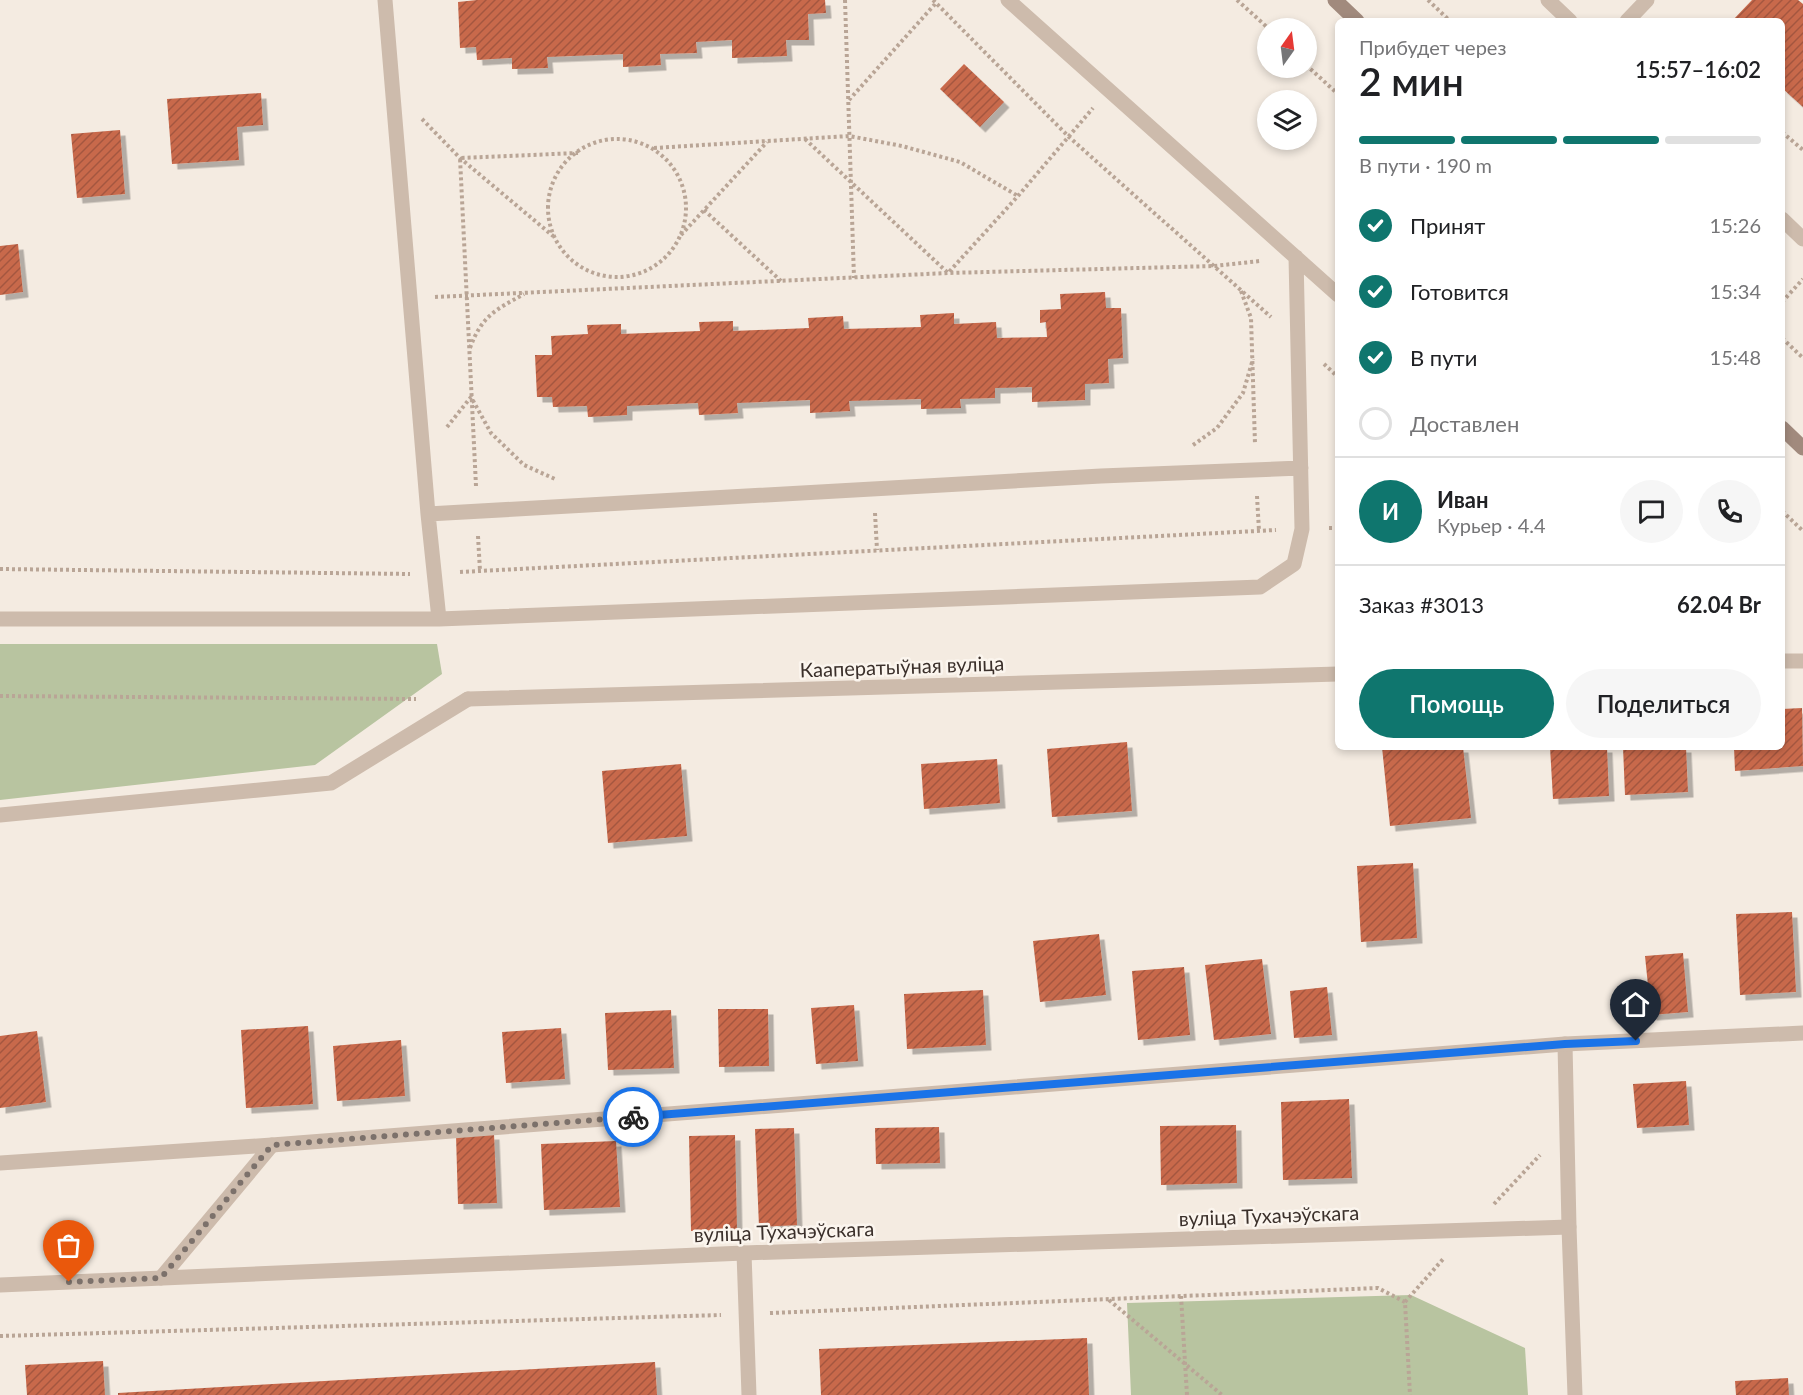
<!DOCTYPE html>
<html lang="ru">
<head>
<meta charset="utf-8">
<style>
	body { margin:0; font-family:Lato,sans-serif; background:#f6f6f6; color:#202124; height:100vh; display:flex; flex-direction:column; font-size:22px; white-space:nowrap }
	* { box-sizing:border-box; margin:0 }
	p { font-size:20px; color:#757577 }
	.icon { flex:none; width:33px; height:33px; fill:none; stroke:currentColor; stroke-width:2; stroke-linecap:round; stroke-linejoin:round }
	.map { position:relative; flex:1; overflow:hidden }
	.drawer { position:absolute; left:1335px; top:18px; width:450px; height:732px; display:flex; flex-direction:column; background:#fff; border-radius:9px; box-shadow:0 3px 9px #0003 }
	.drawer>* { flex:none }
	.needle { width:39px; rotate:14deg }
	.fabs { position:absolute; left:1257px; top:18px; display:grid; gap:12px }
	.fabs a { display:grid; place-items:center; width:60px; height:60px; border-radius:50%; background:#fff; box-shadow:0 3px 9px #0003; font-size:30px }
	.pin { position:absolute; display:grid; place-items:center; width:51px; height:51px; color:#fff; margin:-62px -26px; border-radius:50% 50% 50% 0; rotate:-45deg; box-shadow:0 0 6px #0007 }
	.pin .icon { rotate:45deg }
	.courier { position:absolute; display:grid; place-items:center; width:60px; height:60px; margin:-30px; border:4px solid #1a73e8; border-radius:50%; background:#fff; color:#222; box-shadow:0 2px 8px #0007 }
	.summary em { font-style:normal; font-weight:600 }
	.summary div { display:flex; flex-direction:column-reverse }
	.summary { display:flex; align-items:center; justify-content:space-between; height:102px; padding:0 24px }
	h1 { font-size:39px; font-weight:600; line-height:45px }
	.bar { display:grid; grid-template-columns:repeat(4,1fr); gap:9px 6px; align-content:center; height:72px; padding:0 24px }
	.bar i { height:8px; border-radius:4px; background:#e0e0e0 }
	.bar .selected { background:#0f766e }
	.bar p { grid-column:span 4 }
	.line { display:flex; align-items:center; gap:15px; padding:0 24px; border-top:2px solid #e0e0e0 }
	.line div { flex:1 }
	.round { display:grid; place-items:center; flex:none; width:63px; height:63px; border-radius:32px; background:#f6f6f6 }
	ol { padding:0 24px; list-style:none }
	li { display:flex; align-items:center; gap:18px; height:66px }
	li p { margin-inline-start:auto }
	li .icon { padding:6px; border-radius:50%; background:#0f766e; color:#fff; stroke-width:4 }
	li:last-child { color:#757577 }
	li i { width:33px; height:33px; border:3px solid #e0e0e0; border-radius:50% }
	.cta { display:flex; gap:12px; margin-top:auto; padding:12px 24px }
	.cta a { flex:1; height:69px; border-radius:36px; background:#0f766e; color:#fff; font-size:24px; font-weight:600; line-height:69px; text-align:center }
	.cta a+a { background:#f6f6f6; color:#202124 }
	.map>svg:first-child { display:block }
	.green { fill:#b8c4a0 }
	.building { fill:url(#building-hatch); filter:url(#shadow) }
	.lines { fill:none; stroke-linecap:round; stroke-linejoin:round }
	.path { stroke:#b9a596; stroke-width:4; stroke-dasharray:3 3; stroke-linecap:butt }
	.service { stroke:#cdbbac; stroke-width:15 }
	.minor { stroke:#cdbbac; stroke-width:15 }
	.tertiary { stroke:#cdbbac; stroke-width:15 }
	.secondary { stroke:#a18a7d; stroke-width:15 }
	.done { stroke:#7c716b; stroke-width:6; stroke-dasharray:0 10.8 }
	.route { stroke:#1a73e8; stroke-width:8 }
	.labels { text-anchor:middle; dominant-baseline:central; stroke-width:5; stroke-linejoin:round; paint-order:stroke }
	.street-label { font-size:20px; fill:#3b302b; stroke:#fbf5ee }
</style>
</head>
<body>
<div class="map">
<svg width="1803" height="1395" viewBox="0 0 1803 1395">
	<defs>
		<pattern id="building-hatch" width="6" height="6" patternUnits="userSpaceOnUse" patternTransform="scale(1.5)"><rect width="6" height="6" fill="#c8694b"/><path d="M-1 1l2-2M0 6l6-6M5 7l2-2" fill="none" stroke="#a4573f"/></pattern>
		<filter id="shadow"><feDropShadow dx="5.5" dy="5.5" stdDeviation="0" flood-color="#0004"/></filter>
	</defs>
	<rect width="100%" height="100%" fill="#f4ebe1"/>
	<path class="green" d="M 0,644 L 437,644 L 442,674 L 315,765 L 0,800 Z
		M 1411,1295 L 1525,1348 L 1528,1395 L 1131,1395 L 1127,1303 Z"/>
	<path class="building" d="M 477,0 L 825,0 L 826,13 L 808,14 L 809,40 L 786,40 L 787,56 L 732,58 L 732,40 L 696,42 L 697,53 L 660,54 L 661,65 L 623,67 L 623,54 L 547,57 L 548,68 L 512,69 L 512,58 L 477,60 L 476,47 L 460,48 L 458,2 Z
		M 1752,0 L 1798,0 L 1803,4 L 1803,107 L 1782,88 L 1782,21 L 1732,21 Z
		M 964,64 L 1004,102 L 980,127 L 940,89 Z
		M 261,93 L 263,125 L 237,127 L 239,160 L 172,164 L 167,99 Z
		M 120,130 L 125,194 L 77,198 L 71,134 Z
		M 18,244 L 23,292 L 0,295 L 0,246 Z
		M 1105,292 L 1106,308 L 1121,308 L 1123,358 L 1108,359 L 1109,383 L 1085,384 L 1085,400 L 1032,402 L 1032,387 L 995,388 L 995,398 L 960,399 L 961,408 L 921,409 L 921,399 L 849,401 L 850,411 L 810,413 L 810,400 L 737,403 L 738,413 L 699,415 L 698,403 L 627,406 L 627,415 L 588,417 L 587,406 L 553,407 L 552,397 L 537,397 L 535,355 L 552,355 L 551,336 L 588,334 L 587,325 L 621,324 L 621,334 L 700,331 L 699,322 L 733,321 L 733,331 L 809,328 L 808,318 L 843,316 L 844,329 L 921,327 L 920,315 L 954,313 L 954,324 L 996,322 L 997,338 L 1047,337 L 1046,322 L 1040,323 L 1040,310 L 1061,309 L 1060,294 Z
		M 1802,708 L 1803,766 L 1735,771 L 1734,747 L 1782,747 L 1782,709 Z
		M 1127,742 L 1132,811 L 1052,817 L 1047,749 Z
		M 1382,747 L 1463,747 L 1471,818 L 1390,826 Z
		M 1550,747 L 1607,747 L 1609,796 L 1553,799 Z
		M 1623,747 L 1686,747 L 1688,792 L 1625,795 Z
		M 997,759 L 1000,803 L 924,809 L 921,764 Z
		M 681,764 L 687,836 L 608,843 L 602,771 Z
		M 1413,863 L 1417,938 L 1361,942 L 1357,866 Z
		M 1792,912 L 1796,992 L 1740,995 L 1736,914 Z
		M 1099,934 L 1106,995 L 1040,1002 L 1033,941 Z
		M 1683,953 L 1688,1012 L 1651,1015 L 1645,956 Z
		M 1262,959 L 1271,1034 L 1214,1040 L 1205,965 Z
		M 1184,967 L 1190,1035 L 1138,1040 L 1132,971 Z
		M 1327,987 L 1332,1035 L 1294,1038 L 1290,991 Z
		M 983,990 L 986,1045 L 907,1049 L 904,994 Z
		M 854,1005 L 858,1061 L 816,1064 L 811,1008 Z
		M 718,1009 L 768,1009 L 769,1066 L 719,1067 Z
		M 671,1010 L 674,1068 L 608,1070 L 605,1013 Z
		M 308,1026 L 313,1104 L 246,1108 L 241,1030 Z
		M 561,1028 L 565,1079 L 506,1083 L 502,1032 Z
		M 37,1031 L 46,1102 L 0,1108 L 0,1036 Z
		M 401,1040 L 405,1096 L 337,1101 L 333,1046 Z
		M 1686,1081 L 1689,1125 L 1637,1128 L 1633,1084 Z
		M 1349,1099 L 1352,1178 L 1283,1180 L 1281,1102 Z
		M 1236,1125 L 1237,1183 L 1161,1185 L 1160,1126 Z
		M 939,1127 L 940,1163 L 876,1164 L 875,1128 Z
		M 794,1128 L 797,1225 L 759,1227 L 755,1129 Z
		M 494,1134 L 497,1203 L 458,1204 L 456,1135 Z
		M 735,1135 L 737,1229 L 691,1231 L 689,1136 Z
		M 616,1141 L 620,1207 L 544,1210 L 541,1144 Z
		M 1087,1338 L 1089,1395 L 821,1395 L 819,1349 Z
		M 103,1361 L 105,1395 L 27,1395 L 25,1365 Z
		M 655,1362 L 657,1395 L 118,1395 L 118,1393 Z
		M 1788,1378 L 1789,1395 L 1736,1395 L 1735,1381 Z"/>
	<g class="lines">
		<path class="path" d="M 845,0 L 854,278
			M 933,0 L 1069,137 L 1271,317
			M 1237,0 L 1268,28
			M 1428,0 L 1450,21
			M 1306,65 L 1338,94
			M 849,100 L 936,3
			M 422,119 L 460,158 L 553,236
			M 1782,132 L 1803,150
			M548 208a69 69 0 1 1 138 0a69 69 0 1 1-138 0Z
			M 805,139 L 948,273 L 1018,196 L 1093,108
			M 654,148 L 849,136 L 902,146 L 960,162 L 1018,196
			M 704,210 L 781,281
			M 681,235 L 767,142
			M 1241,291 L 1251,318 L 1255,444
			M 435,297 L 948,273 L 1214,266 L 1260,261
			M 1782,302 L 1803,279
			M 1782,338 L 1803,358
			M 470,348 C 482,315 496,310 524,294
			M 1324,364 L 1338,377
			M 447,427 L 471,397 L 491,433 L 524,465 L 555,479
			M 1193,445 L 1217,428 L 1243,393 L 1253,359
			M 476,486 L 460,158 L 578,153
			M 1257,496 L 1259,531
			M 1782,511 L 1803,531
			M 875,513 L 877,550
			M 1329,528 L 1338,528
			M 478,536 L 480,571
			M 0,569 L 410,574
			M 460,572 L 1276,530
			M 0,696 L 416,699
			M 1494,1204 L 1540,1155
			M 1181,1296 L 1187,1395
			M 1109,1300 L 1222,1395
			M 1405,1302 L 1444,1258
			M 770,1313 L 1378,1288 L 1405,1302 L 1410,1395
			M 0,1336 L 721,1315"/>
		<path class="service" d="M 385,0 L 428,514 L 439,619
			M 1008,0 L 1338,295
			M 1548,0 L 1570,21
			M 1627,21 L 1647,0
			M 1782,219 L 1803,239
			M 428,514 L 1101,476 L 1301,468
			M 0,619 L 439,619 L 1260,587 L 1294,564 L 1302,529 L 1296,257
			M 0,815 L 331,783 L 468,699
			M 1565,1044 L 1569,1227
			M 744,1253 L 749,1395
			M 161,1278 L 272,1145"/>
		<path class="minor" d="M 1782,661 L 1803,661
			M 468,699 L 1338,674
			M 0,1163 L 272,1145 L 1565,1044 L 1803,1033"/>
		<path class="tertiary" d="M 0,1285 L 744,1253 L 1569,1227 L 1575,1395"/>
		<path class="secondary" d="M 1335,0 L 1357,21
			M 1782,428 L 1803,448"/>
	</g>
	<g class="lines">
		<path class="done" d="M 69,1282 L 161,1278 L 272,1145 L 633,1117"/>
		<path class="route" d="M 633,1117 L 1565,1044 L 1636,1041"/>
	</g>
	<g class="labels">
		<g class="street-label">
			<text transform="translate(902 666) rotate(-2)">Кааператыўная вуліца</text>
			<text transform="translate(1269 1215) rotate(-2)">вуліца Тухачэўскага</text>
			<text transform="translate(784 1231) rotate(-2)">вуліца Тухачэўскага</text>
		</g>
	</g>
</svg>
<div class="fabs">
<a><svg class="needle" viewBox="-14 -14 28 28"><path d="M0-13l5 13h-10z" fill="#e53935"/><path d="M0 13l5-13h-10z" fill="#757577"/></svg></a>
<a><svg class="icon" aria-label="layers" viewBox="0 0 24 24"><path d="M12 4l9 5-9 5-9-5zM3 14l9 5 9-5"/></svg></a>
</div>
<div class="pin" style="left:69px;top:1282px;background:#ea580c"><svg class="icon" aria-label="bag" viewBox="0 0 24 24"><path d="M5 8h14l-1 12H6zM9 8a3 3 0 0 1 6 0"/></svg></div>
<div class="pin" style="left:1636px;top:1041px;background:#1f2937"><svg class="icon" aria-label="home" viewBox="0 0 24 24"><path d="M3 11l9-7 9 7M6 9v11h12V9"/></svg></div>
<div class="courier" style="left:633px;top:1117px"><svg class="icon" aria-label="bike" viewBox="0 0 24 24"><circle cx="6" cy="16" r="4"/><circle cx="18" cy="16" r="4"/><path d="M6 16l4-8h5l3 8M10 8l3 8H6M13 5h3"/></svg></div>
<section class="drawer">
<div class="summary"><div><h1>2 мин</h1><p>Прибудет через</p></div><em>15:57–16:02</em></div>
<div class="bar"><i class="selected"></i><i class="selected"></i><i class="selected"></i><i></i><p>В пути · 190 m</p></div>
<ol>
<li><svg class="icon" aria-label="check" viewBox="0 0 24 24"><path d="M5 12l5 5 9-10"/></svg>Принят<p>15:26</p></li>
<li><svg class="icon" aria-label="check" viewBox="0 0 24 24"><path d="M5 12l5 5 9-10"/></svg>Готовится<p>15:34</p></li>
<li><svg class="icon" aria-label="check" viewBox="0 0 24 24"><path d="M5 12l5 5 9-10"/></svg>В пути<p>15:48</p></li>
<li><i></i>Доставлен</li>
</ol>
<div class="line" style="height:108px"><b class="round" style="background:#0f766e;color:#fff">И</b><div><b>Иван</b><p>Курьер · 4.4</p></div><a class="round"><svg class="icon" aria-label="chat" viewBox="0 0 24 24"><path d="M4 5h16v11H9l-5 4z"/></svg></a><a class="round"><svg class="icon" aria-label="phone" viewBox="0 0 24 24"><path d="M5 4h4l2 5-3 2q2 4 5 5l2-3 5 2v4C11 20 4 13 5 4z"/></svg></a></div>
<div class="line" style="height:78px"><div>Заказ #3013</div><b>62.04 Br</b></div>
<div class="cta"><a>Помощь</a><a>Поделиться</a></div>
</section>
</div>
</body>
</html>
